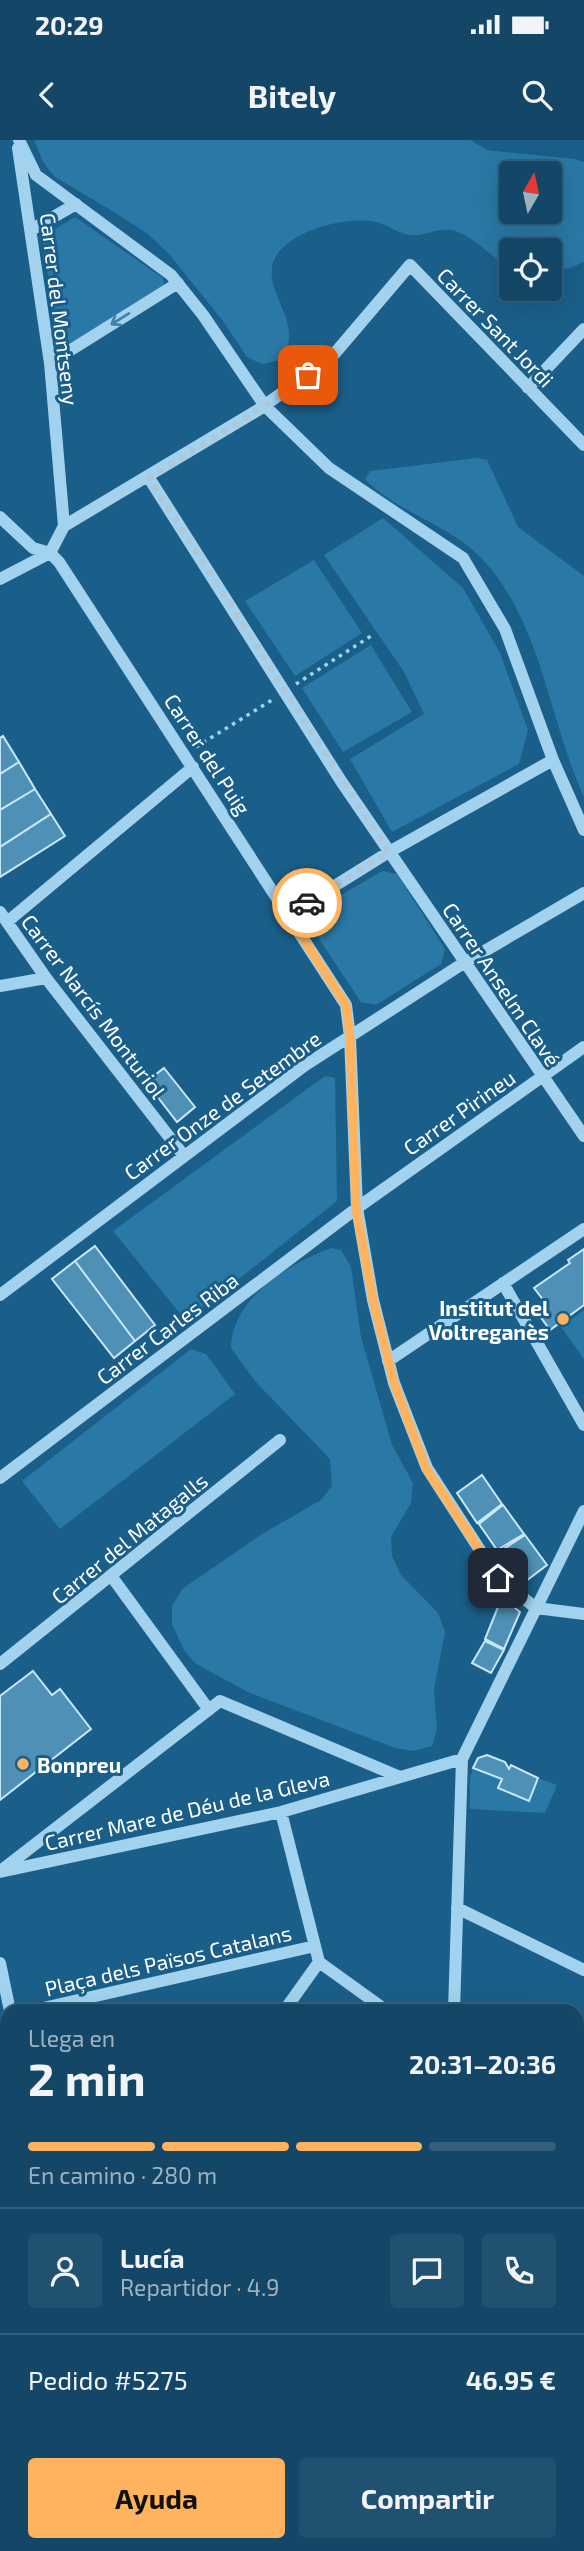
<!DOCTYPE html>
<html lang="es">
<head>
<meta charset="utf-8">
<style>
	body { margin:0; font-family:"Exo 2",sans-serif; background:#215170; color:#f1f3f6; height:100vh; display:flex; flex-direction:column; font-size:26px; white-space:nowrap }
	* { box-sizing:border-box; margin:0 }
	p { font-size:23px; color:#9db2c0 }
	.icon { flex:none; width:38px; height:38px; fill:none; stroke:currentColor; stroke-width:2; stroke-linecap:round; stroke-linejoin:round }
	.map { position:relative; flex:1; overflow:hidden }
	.sheet { position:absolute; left:0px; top:1864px; width:584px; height:548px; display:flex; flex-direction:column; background:#144767; border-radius:21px 21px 0 0; box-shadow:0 7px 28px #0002,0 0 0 2px #335f7b }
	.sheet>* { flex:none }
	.needle { width:46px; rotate:9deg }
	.controls { position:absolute; left:499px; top:21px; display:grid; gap:14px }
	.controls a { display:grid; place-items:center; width:63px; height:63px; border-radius:7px; background:#144767; box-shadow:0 7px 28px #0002,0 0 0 2px #335f7b; font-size:35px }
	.pin { position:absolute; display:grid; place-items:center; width:60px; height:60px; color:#fff; margin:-30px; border-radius:14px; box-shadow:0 4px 10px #0006 }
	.courier { position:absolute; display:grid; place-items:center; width:70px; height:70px; margin:-35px; border:5px solid #ffb35e; border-radius:50%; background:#fff; color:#222; box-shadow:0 2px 9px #0007 }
	.overview em { font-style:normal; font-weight:700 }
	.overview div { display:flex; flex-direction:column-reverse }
	.overview { display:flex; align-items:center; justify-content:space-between; height:119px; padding:0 28px }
	h1 { font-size:46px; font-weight:700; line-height:52px }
	.bar { display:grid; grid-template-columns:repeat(4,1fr); gap:10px 7px; align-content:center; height:84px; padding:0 28px }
	.bar i { height:9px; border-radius:5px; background:#335f7b }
	.bar .selected { background:#ffb35e }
	.bar p { grid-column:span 4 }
	.line { display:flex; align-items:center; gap:18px; padding:0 28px; border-top:2px solid #335f7b }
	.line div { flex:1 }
	.round { display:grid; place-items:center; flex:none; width:74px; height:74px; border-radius:7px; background:#215170 }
	.primary-button { display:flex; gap:14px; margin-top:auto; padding:14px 28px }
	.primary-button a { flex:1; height:80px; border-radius:7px; background:#ffb35e; color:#111; font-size:28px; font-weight:700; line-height:80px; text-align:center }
	.primary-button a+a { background:#215170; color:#f1f3f6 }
	.status { display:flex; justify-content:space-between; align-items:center; height:49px; padding:0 35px; background:#144767; direction:ltr }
	.status svg { height:19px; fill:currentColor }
	header { display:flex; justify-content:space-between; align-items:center; height:91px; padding:0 28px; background:#144767; font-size:32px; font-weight:700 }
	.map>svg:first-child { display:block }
	.green { fill:#2978a5; fill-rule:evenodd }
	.water { fill:#5384a2; stroke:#95d0ef; stroke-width:2 }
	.building { fill:#4f90b7; stroke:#c8e8f9; stroke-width:2 }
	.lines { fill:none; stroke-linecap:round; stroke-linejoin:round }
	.path { stroke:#a2d2ed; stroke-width:3.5; stroke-dasharray:3.5 5; stroke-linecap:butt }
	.minor { stroke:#a2d2ed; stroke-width:12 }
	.oneway { stroke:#4382a7 }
	.done { stroke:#afc7d6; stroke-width:7; stroke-dasharray:0 12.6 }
	.route { stroke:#ffb35e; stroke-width:9 }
	.poi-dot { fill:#ffb35e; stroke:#1a5f89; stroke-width:2.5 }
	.labels { text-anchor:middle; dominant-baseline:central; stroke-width:6; stroke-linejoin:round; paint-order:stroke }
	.street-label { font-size:21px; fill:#fff; stroke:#1a5f89 }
	.poi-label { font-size:21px; font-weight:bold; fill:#fff; stroke:#1a5f89; text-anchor:end }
</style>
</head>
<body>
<div class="status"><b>20:29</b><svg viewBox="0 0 49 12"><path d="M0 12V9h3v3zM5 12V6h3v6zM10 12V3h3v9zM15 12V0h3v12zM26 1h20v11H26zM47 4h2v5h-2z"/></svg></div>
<header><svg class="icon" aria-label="back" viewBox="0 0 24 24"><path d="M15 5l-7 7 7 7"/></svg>Bitely<svg class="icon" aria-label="search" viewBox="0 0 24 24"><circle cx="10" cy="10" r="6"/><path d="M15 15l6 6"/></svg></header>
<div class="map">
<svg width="584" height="2411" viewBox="0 0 584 2411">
	<rect width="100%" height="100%" fill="#1a5f89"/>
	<path class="green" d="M 34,0 L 470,0 L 487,10 L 574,19 L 584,22 L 584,122 L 570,128 L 550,131 L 550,110 L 511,110 L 511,127 C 489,118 476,96 452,90 C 438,87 424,97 410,95 C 395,93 385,82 370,81 C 340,77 276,94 272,128 C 268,159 305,185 281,220 L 262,224 L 247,217 L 223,181 L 169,114 L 148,94 L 109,69 L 55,37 L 43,22 ZM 511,33 L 550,33 L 550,72 L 511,72 Z
		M 75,77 L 163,138 L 164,145 L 66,207 L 59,204 L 42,97 Z
		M 477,318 L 487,320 L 518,387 L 584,436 L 584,657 C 549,580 542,485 484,421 C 451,384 398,374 365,339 L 370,331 Z
		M 383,378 L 463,448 L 500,513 L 528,590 L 519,624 L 392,692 L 350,619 L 424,574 L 404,532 L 324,415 Z
		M 314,420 L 362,493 L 295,536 L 245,461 Z
		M 371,505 L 412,572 L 343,612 L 302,548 Z
		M 382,731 L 397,734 L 445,809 L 441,824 L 376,865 L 361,862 L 311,787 L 314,771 Z
		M 325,936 L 335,938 L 337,1061 L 186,1181 L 113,1091 Z
		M 332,1108 L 341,1110 L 351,1127 L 361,1197 L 392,1305 L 413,1343 L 411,1363 L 391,1397 L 392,1416 L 401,1435 L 438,1473 L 445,1492 L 434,1549 L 437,1589 L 432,1606 L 413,1611 L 395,1608 L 250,1553 L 196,1524 L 184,1510 L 172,1484 L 172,1466 L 182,1449 L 262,1394 L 321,1360 L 332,1346 L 330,1319 L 255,1241 L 231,1208 C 231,1159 290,1122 332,1108 Z
		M 584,1170 L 584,1219 L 561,1187 Z
		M 191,1209 L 206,1214 L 235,1254 L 60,1389 L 22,1341 Z
		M 473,1628 L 502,1639 L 498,1648 L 528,1661 L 538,1638 L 557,1645 L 545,1673 L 470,1669 L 470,1638 Z"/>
	<path class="water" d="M 584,2285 L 584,2411 L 481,2411 L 483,2405 L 578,2404 L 578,2291 Z"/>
	<path class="building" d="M 3,596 L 19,622 L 0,634 L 0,598 Z
		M 19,622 L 35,649 L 0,670 L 0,634 Z
		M 35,649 L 51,674 L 0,707 L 0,670 Z
		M 51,674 L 65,696 L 0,737 L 0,707 Z
		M 164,928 L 195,967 L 177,982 L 146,942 Z
		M 95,1106 L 155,1185 L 135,1201 L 75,1121 Z
		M 584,1109 L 584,1165 L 550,1190 L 534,1168 L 544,1161 L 534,1148 L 570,1123 L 568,1120 Z
		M 75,1121 L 135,1201 L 114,1218 L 52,1139 Z
		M 482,1335 L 502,1364 L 477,1383 L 457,1353 Z
		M 503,1365 L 524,1394 L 497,1410 L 479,1384 Z
		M 525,1395 L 547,1425 L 522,1444 L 499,1412 Z
		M 502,1457 L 520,1472 L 504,1509 L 485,1499 Z
		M 485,1501 L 504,1510 L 491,1533 L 472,1523 Z
		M 33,1531 L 52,1555 L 60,1549 L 91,1589 L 0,1660 L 0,1556 Z
		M 487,1615 L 505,1622 L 509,1629 L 511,1625 L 538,1638 L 529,1661 L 498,1648 L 502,1639 L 473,1628 L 478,1618 Z"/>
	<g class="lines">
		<path class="path" d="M 296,544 L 371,496
			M 196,607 L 272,560"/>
		<path class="minor" d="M 19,0 L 36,35 L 171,135 L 203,175 L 265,266 L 329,328 L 463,418 L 505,489 L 553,620 L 584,690
			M 18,8 L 50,223 L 64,386
			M 31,90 L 76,64
			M 50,223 L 178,143
			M 528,248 L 584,189
			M 149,338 L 341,641 L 584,996
			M 0,377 L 33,408 L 50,413 L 59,422 L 346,865 L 350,897 L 357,1068 L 373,1160 L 394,1243 L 427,1328 L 498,1438 L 536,1468 L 584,1474
			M 0,439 L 50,413 L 64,386 L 258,270 L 330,219 L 410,125 L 584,305
			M 0,772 L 46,838 L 184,1016
			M 288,775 L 389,712 L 553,620
			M 7,782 L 193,627
			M 0,846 L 46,838
			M 503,1143 L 584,1285
			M 0,1155 L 304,926 L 459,826 L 584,753
			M 388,1221 L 584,1089
			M 0,1338 L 357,1068 L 584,907
			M 112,1437 L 209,1570
			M 0,1524 L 280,1300
			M 281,1672 L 319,1822 L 387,1871
			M 3,1729 L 220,1561 L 400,1637
			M 0,1732 L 281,1672 L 462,1619
			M 457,1768 L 584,1830
			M 0,1823 L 10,1871
			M 30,1871 L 315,1806
			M 284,1871 L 319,1822
			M 454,1871 L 462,1619 L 584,1371
			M 578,1971 L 584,1974
			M 578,2162 L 584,2153
			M 0,2243 L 7,2234
			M 384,2411 L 389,2404"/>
	</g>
	<defs><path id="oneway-shaft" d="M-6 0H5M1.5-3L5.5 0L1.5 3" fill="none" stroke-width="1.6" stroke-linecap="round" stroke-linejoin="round" transform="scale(1.75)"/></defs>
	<use class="oneway" href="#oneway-shaft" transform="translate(120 179) rotate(148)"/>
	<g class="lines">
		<path class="done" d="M 307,763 L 389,712 L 149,338 L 258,270 L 308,235"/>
		<path class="route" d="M 307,763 L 288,775 L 346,865 L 350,897 L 356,1068 L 373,1160 L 394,1243 L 426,1328 L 498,1438"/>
	</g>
	<g class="poi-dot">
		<circle cx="563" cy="1179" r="7"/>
		<circle cx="23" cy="1624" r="7"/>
	</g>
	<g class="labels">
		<g class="street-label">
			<text transform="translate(60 169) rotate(83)">Carrer del Montseny</text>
			<text transform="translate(496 187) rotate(46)">Carrer Sant Jordi</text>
			<text transform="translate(208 614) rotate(57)">Carrer del Puig</text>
			<text transform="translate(502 844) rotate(56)">Carrer Anselm Clavé</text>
			<text transform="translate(94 866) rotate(53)">Carrer Narcís Monturiol</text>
			<text transform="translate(222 965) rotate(-36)">Carrer Onze de Setembre</text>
			<text transform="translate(459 972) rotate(-35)">Carrer Pirineu</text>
			<text transform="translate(167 1188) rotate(-37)">Carrer Carles Riba</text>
			<text transform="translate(129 1398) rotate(-39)">Carrer del Matagalls</text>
			<text transform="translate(187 1670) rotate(-13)">Carrer Mare de Déu de la Gleva</text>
			<text transform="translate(168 1820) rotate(-13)">Plaça dels Països Catalans</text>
		</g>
		<g class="poi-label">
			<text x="549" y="1167">Institut del<tspan x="549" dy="24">Voltreganès</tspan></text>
			<text x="37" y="1624" text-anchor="start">Bonpreu</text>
		</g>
	</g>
</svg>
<div class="controls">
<a><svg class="needle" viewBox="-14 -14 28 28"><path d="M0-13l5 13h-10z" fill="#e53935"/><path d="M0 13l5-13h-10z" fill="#9db2c0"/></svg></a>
<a><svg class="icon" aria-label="locate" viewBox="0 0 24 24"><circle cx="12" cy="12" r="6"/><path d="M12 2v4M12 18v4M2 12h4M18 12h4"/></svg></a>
</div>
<div class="pin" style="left:308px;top:235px;background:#ea580c"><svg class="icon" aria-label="bag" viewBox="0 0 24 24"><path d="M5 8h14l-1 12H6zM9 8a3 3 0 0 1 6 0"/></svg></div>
<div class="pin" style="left:498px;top:1438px;background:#1f2937"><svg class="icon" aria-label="home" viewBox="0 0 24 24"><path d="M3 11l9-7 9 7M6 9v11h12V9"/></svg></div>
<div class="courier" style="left:307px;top:763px"><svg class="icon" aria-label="car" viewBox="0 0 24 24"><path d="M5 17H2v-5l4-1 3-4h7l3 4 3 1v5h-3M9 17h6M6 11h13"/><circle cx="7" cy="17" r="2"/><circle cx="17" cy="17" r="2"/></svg></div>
<section class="sheet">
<div class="overview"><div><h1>2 min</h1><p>Llega en</p></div><em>20:31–20:36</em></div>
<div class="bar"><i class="selected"></i><i class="selected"></i><i class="selected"></i><i></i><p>En camino · 280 m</p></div>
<div class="line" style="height:126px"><a class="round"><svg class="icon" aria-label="person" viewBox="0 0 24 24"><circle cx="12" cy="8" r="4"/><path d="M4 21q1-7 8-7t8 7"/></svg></a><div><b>Lucía</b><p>Repartidor · 4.9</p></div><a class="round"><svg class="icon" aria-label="chat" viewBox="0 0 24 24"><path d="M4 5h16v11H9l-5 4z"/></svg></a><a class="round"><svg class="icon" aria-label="phone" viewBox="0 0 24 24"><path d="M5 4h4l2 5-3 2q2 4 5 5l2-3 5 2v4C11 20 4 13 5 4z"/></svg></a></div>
<div class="line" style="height:91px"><div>Pedido #5275</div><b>46.95 €</b></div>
<div class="primary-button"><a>Ayuda</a><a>Compartir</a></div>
</section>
</div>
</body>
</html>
